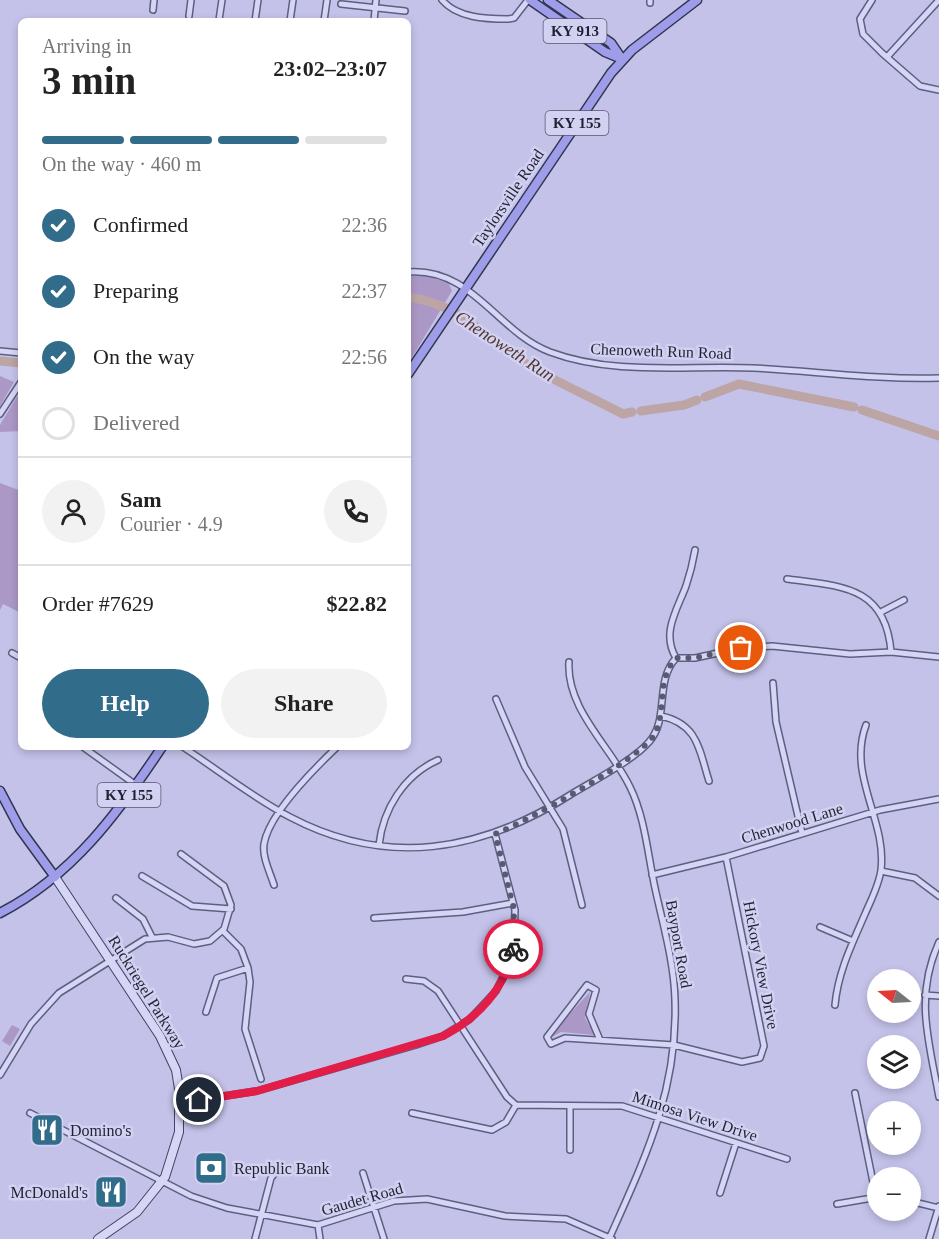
<!DOCTYPE html>
<html lang="en">
<head>
<meta charset="utf-8">
<style>
	body { margin:0; font-family:Georgia,serif; background:#f2f2f2; color:#222; height:100vh; display:flex; flex-direction:column; font-size:22px; white-space:nowrap }
	* { box-sizing:border-box; margin:0 }
	p { font-size:20px; color:#767676 }
	.icon { flex:none; width:33px; height:33px; fill:none; stroke:currentColor; stroke-width:2; stroke-linecap:round; stroke-linejoin:round }
	.map { position:relative; flex:1; overflow:hidden }
	.panel { position:absolute; left:18px; top:18px; width:393px; height:732px; display:flex; flex-direction:column; background:#fff; border-radius:9px; box-shadow:0 3px 9px #0003 }
	.panel>* { flex:none }
	.needle { width:39px; rotate:288deg }
	.buttons { position:absolute; left:867px; top:969px; display:grid; gap:12px }
	.buttons a { display:grid; place-items:center; width:54px; height:54px; border-radius:50%; background:#fff; box-shadow:0 3px 9px #0003; font-size:30px }
	.pin { position:absolute; display:grid; place-items:center; width:51px; height:51px; color:#fff; margin:-26px; border:3px solid #fff; border-radius:50%; box-shadow:0 2px 6px #0007 }
	.courier { position:absolute; display:grid; place-items:center; width:60px; height:60px; margin:-30px; border:4px solid #e11d48; border-radius:50%; background:#fff; color:#222; box-shadow:0 2px 8px #0007 }
	.overview em { font-style:normal; font-weight:800 }
	.overview div { display:flex; flex-direction:column-reverse }
	.overview { display:flex; align-items:center; justify-content:space-between; height:102px; padding:0 24px }
	h1 { font-size:39px; font-weight:800; line-height:45px }
	.bar { display:grid; grid-template-columns:repeat(4,1fr); gap:9px 6px; align-content:center; height:72px; padding:0 24px }
	.bar i { height:8px; border-radius:4px; background:#e0e0e0 }
	.bar .current { background:#316d8a }
	.bar p { grid-column:span 4 }
	.line { display:flex; align-items:center; gap:15px; padding:0 24px; border-top:2px solid #e0e0e0 }
	.line div { flex:1 }
	.round { display:grid; place-items:center; flex:none; width:63px; height:63px; border-radius:32px; background:#f2f2f2 }
	ol { padding:0 24px; list-style:none }
	li { display:flex; align-items:center; gap:18px; height:66px }
	li p { margin-inline-start:auto }
	li .icon { padding:6px; border-radius:50%; background:#316d8a; color:#fff; stroke-width:4 }
	li:last-child { color:#767676 }
	li i { width:33px; height:33px; border:3px solid #e0e0e0; border-radius:50% }
	.primary-button { display:flex; gap:12px; margin-top:auto; padding:12px 24px }
	.primary-button a { flex:1; height:69px; border-radius:36px; background:#316d8a; color:#fff; font-size:24px; font-weight:800; line-height:69px; text-align:center }
	.primary-button a+a { background:#f2f2f2; color:#222 }
	.map>svg:first-child { display:block }
	.green { fill:#ac98c6 }
	.lines { fill:none; stroke-linecap:round; stroke-linejoin:round }
	.river { stroke:#bca5a4; stroke-width:9 }
	.street-casing { stroke:#5b6081; stroke-width:8 }
	.secondary-casing { stroke:#3e4463; stroke-width:10 }
	.primary-casing { stroke:#2f364f; stroke-width:11 }
	.street { stroke:#d6d5f5; stroke-width:5 }
	.secondary { stroke:#d6d5f5; stroke-width:8 }
	.primary { stroke:#9f9de9; stroke-width:8 }
	.done { stroke:#585a72; stroke-width:6; stroke-dasharray:0 10.8 }
	.route { stroke:#e11d48; stroke-width:8 }
	.labels { text-anchor:middle; dominant-baseline:central; stroke-width:5; stroke-linejoin:round; paint-order:stroke }
	.shield { fill:#d3d1f1; stroke:#54566b; stroke-width:1.5 }
	.shield-label { font-size:15px; font-weight:bold; fill:#1e2232 }
	.street-label { font-size:16px; fill:#1e2232; stroke:#d3d1f1 }
	.poi-label { font-size:16px; fill:#1e2232; stroke:#d3d1f1; text-anchor:start }
	.water-label { font-size:18px; font-style:italic; fill:#51382f; stroke:#d3d1f1 }
</style>
</head>
<body>
<div class="map">
<svg width="939" height="1239" viewBox="0 0 939 1239">
	<rect width="100%" height="100%" fill="#c4c2e9"/>
	<path class="green" d="M 408,276 L 427,276 L 448,282 L 452,291 L 408,364 Z
		M 0,376 L 14,382 L 0,406 Z
		M 21,390 L 21,431 L 0,432 L 0,425 Z
		M 0,483 L 21,491 L 21,613 L 3,604 L 0,610 Z
		M 590,992 L 585,1018 L 595,1035 L 561,1032 L 552,1037 L 550,1035 Z
		M 12,1025 L 20,1029 L 10,1046 L 2,1041 Z"/>
	<g class="lines">
		<path class="river" d="M 408,297 C 464,305 484,338 528,365 C 558,383 591,397 623,414 L 632,412
			M 0,361 L 21,363
			M 705,397 L 739,384 L 854,407
			M 862,410 L 939,436
			M 641,411 L 684,405 L 697,400"/>
		<g class="street-casing">
			<path id="street" d="M 442,0 C 457,18 486,19 508,19 L 514,18 L 528,0
				M 872,0 L 860,19 L 863,34 L 882,53 L 920,86 L 939,90
				M 650,3 L 650,0
				M 341,4 L 405,11
				M 153,10 L 154,0
				M 189,16 L 191,0
				M 219,20 L 222,0
				M 255,21 L 258,0
				M 290,21 L 293,0
				M 324,21 L 327,0
				M 374,21 L 376,0
				M 887,57 L 939,0
				M 408,272 C 472,267 497,332 550,352 C 614,376 687,365 753,368 C 815,371 877,380 939,378
				M 0,351 L 21,353
				M 0,414 L 21,382
				M 787,579 C 841,586 886,586 891,652
				M 881,612 L 904,600
				M 12,653 L 21,658
				M 676,658 C 661,633 677,610 686,586 C 690,574 693,562 695,550
				M 569,662 C 566,709 611,747 630,787 C 645,817 648,856 655,888 C 663,925 674,962 675,1000 C 678,1091 645,1158 609,1239
				M 773,683 L 776,722 L 802,833
				M 496,699 L 525,767 L 563,829 L 582,905
				M 661,716 C 698,724 699,749 709,781
				M 83,747 L 136,785
				M 183,747 C 218,770 252,797 290,817 C 387,868 480,852 570,795 C 591,782 634,760 649,742 C 670,718 654,682 676,658 L 695,658 L 741,648 L 772,646 L 850,654 L 891,652 L 939,657
				M 379,845 C 383,809 404,775 438,760
				M 881,871 L 915,878 L 939,896
				M 652,875 L 726,857 L 880,810 L 939,799
				M 142,876 L 192,906 L 231,909
				M 274,885 C 270,872 262,857 264,844 C 269,813 315,768 337,747
				M 116,898 L 143,919 L 152,937
				M 374,918 L 463,912 L 513,903
				M 820,927 L 853,941
				M 223,931 L 241,949 L 248,968 L 250,982 L 245,1029 L 261,1079
				M 939,942 C 914,997 929,1041 939,1097
				M 406,979 L 424,981 L 438,991 L 507,1097 L 516,1105 L 622,1106 L 787,1159
				M 925,995 L 939,996
				M 835,1005 C 838,972 852,944 865,914 C 871,900 879,885 881,870 C 887,820 847,776 866,725
				M 206,1012 L 217,978 L 248,968
				M 600,1040 L 589,1014 L 596,990 L 587,985 L 547,1037 L 551,1044 L 565,1038 L 674,1045 L 742,1062 L 760,1058 L 764,1046 L 726,857
				M 0,1075 L 31,1024 L 59,993 L 145,939 L 168,937 L 194,944 L 210,941 L 224,929 L 231,905 L 224,886 L 181,854
				M 855,1093 L 876,1197
				M 180,1103 L 257,1091 L 416,1045 L 443,1036 L 470,1019 L 496,991 L 508,967 L 514,942 L 515,910 L 495,834
				M 30,1113 L 191,1196 L 227,1208 L 318,1225 L 394,1201 L 427,1199 L 505,1216 L 566,1219 L 612,1239
				M 412,1113 L 492,1130 L 506,1122 L 516,1105
				M 570,1150 L 570,1106
				M 363,1173 L 384,1239
				M 720,1193 L 736,1143
				M 910,1201 L 939,1208
				M 837,1204 L 878,1197
				M 318,1225 L 320,1239
				M 255,1239 L 271,1178 L 281,1166
				M 929,1239 L 939,1206"/>
		</g>
		<g class="secondary-casing">
			<path id="secondary" d="M 55,877 L 160,1036 L 176,1070 L 179,1089 L 179,1132 L 165,1177 L 137,1212 L 98,1239"/>
		</g>
		<g class="primary-casing">
			<path id="primary" d="M 530,0 L 605,52 L 622,59
				M 548,0 L 611,43 L 622,59
				M 408,374 L 611,73 L 632,50 L 697,0
				M 0,791 L 20,829 L 55,877
				M 0,913 C 72,876 118,813 162,747"/>
		</g>
		<use href="#street" class="street"/>
		<use href="#secondary" class="secondary"/>
		<use href="#primary" class="primary"/>
	</g>
	<g class="lines">
		<path class="done" d="M 513,949 L 514,909 L 495,834 C 524,823 641,759 654,735 C 668,710 655,681 676,658 L 695,658 L 741,648"/>
		<path class="route" d="M 199,1100 L 257,1091 L 443,1036 C 478,1018 505,989 513,949"/>
	</g>
	<defs>
		<g id="restaurant-square" transform="scale(1.725)"><rect x="-9" y="-9" width="18" height="18" rx="4" fill="#316d8a" stroke="#d3d1f1"/><path d="M-5-6h1v4h1v-4h1v4h1v-4h1v5L-1.5 .5V6h-2V.5L-5-1ZM5-6V6H3V1.5H1.5Q1.5-4 5-6Z" fill="#fff"/></g>
		<g id="bank-square" transform="scale(1.725)"><rect x="-9" y="-9" width="18" height="18" rx="4" fill="#316d8a" stroke="#d3d1f1"/><path d="M-6-4H6V4H-6ZM0-2.3a2.3 2.3 0 1 0 0 4.6a2.3 2.3 0 1 0 0-4.6Z" fill="#fff"/></g>
	</defs>
	<g fill-rule="evenodd">
		<use href="#restaurant-square" x="47" y="1130"/>
		<use href="#bank-square" x="211" y="1168"/>
		<use href="#restaurant-square" x="111" y="1192"/>
	</g>
	<g class="labels">
		<g class="shield">
			<rect x="543.5" y="19" width="63" height="24" rx="4.5"/>
			<rect x="545.5" y="111" width="63" height="24" rx="4.5"/>
			<rect x="97.5" y="783" width="63" height="24" rx="4.5"/>
		</g>
		<g class="shield-label">
			<text x="575" y="31">KY 913</text>
			<text x="577" y="123">KY 155</text>
			<text x="129" y="795">KY 155</text>
		</g>
		<g class="street-label">
			<text transform="translate(508 198) rotate(-56)">Taylorsville Road</text>
			<text transform="translate(661 351) rotate(2)">Chenoweth Run Road</text>
			<text transform="translate(792 823) rotate(-17)">Chenwood Lane</text>
			<text transform="translate(679 944) rotate(80)">Bayport Road</text>
			<text transform="translate(761 965) rotate(79)">Hickory View Drive</text>
			<text transform="translate(147 992) rotate(58)">Ruckriegel Parkway</text>
			<text transform="translate(695 1116) rotate(18)">Mimosa View Drive</text>
			<text transform="translate(362 1199) rotate(-16)">Gaudet Road</text>
		</g>
		<g class="poi-label">
			<text x="70" y="1130">Domino's</text>
			<text x="234" y="1168">Republic Bank</text>
			<text x="88" y="1192" text-anchor="end">McDonald's</text>
		</g>
		<g class="water-label">
			<text transform="translate(505 346) rotate(33)">Chenoweth Run</text>
		</g>
	</g>
</svg>
<div class="buttons">
<a><svg class="needle" viewBox="-14 -14 28 28"><path d="M0-13l5 13h-10z" fill="#e53935"/><path d="M0 13l5-13h-10z" fill="#767676"/></svg></a>
<a><svg class="icon" aria-label="layers" viewBox="0 0 24 24"><path d="M12 4l9 5-9 5-9-5zM3 14l9 5 9-5"/></svg></a>
<a>+</a>
<a>−</a>
</div>
<div class="pin" style="left:741px;top:648px;background:#ea580c"><svg class="icon" aria-label="bag" viewBox="0 0 24 24"><path d="M5 8h14l-1 12H6zM9 8a3 3 0 0 1 6 0"/></svg></div>
<div class="pin" style="left:199px;top:1100px;background:#1f2937"><svg class="icon" aria-label="home" viewBox="0 0 24 24"><path d="M3 11l9-7 9 7M6 9v11h12V9"/></svg></div>
<div class="courier" style="left:513px;top:949px"><svg class="icon" aria-label="bike" viewBox="0 0 24 24"><circle cx="6" cy="16" r="4"/><circle cx="18" cy="16" r="4"/><path d="M6 16l4-8h5l3 8M10 8l3 8H6M13 5h3"/></svg></div>
<section class="panel">
<div class="overview"><div><h1>3 min</h1><p>Arriving in</p></div><em>23:02–23:07</em></div>
<div class="bar"><i class="current"></i><i class="current"></i><i class="current"></i><i></i><p>On the way · 460 m</p></div>
<ol>
<li><svg class="icon" aria-label="check" viewBox="0 0 24 24"><path d="M5 12l5 5 9-10"/></svg>Confirmed<p>22:36</p></li>
<li><svg class="icon" aria-label="check" viewBox="0 0 24 24"><path d="M5 12l5 5 9-10"/></svg>Preparing<p>22:37</p></li>
<li><svg class="icon" aria-label="check" viewBox="0 0 24 24"><path d="M5 12l5 5 9-10"/></svg>On the way<p>22:56</p></li>
<li><i></i>Delivered</li>
</ol>
<div class="line" style="height:108px"><a class="round"><svg class="icon" aria-label="person" viewBox="0 0 24 24"><circle cx="12" cy="8" r="4"/><path d="M4 21q1-7 8-7t8 7"/></svg></a><div><b>Sam</b><p>Courier · 4.9</p></div><a class="round"><svg class="icon" aria-label="phone" viewBox="0 0 24 24"><path d="M5 4h4l2 5-3 2q2 4 5 5l2-3 5 2v4C11 20 4 13 5 4z"/></svg></a></div>
<div class="line" style="height:78px"><div>Order #7629</div><b>$22.82</b></div>
<div class="primary-button"><a>Help</a><a>Share</a></div>
</section>
</div>
</body>
</html>
